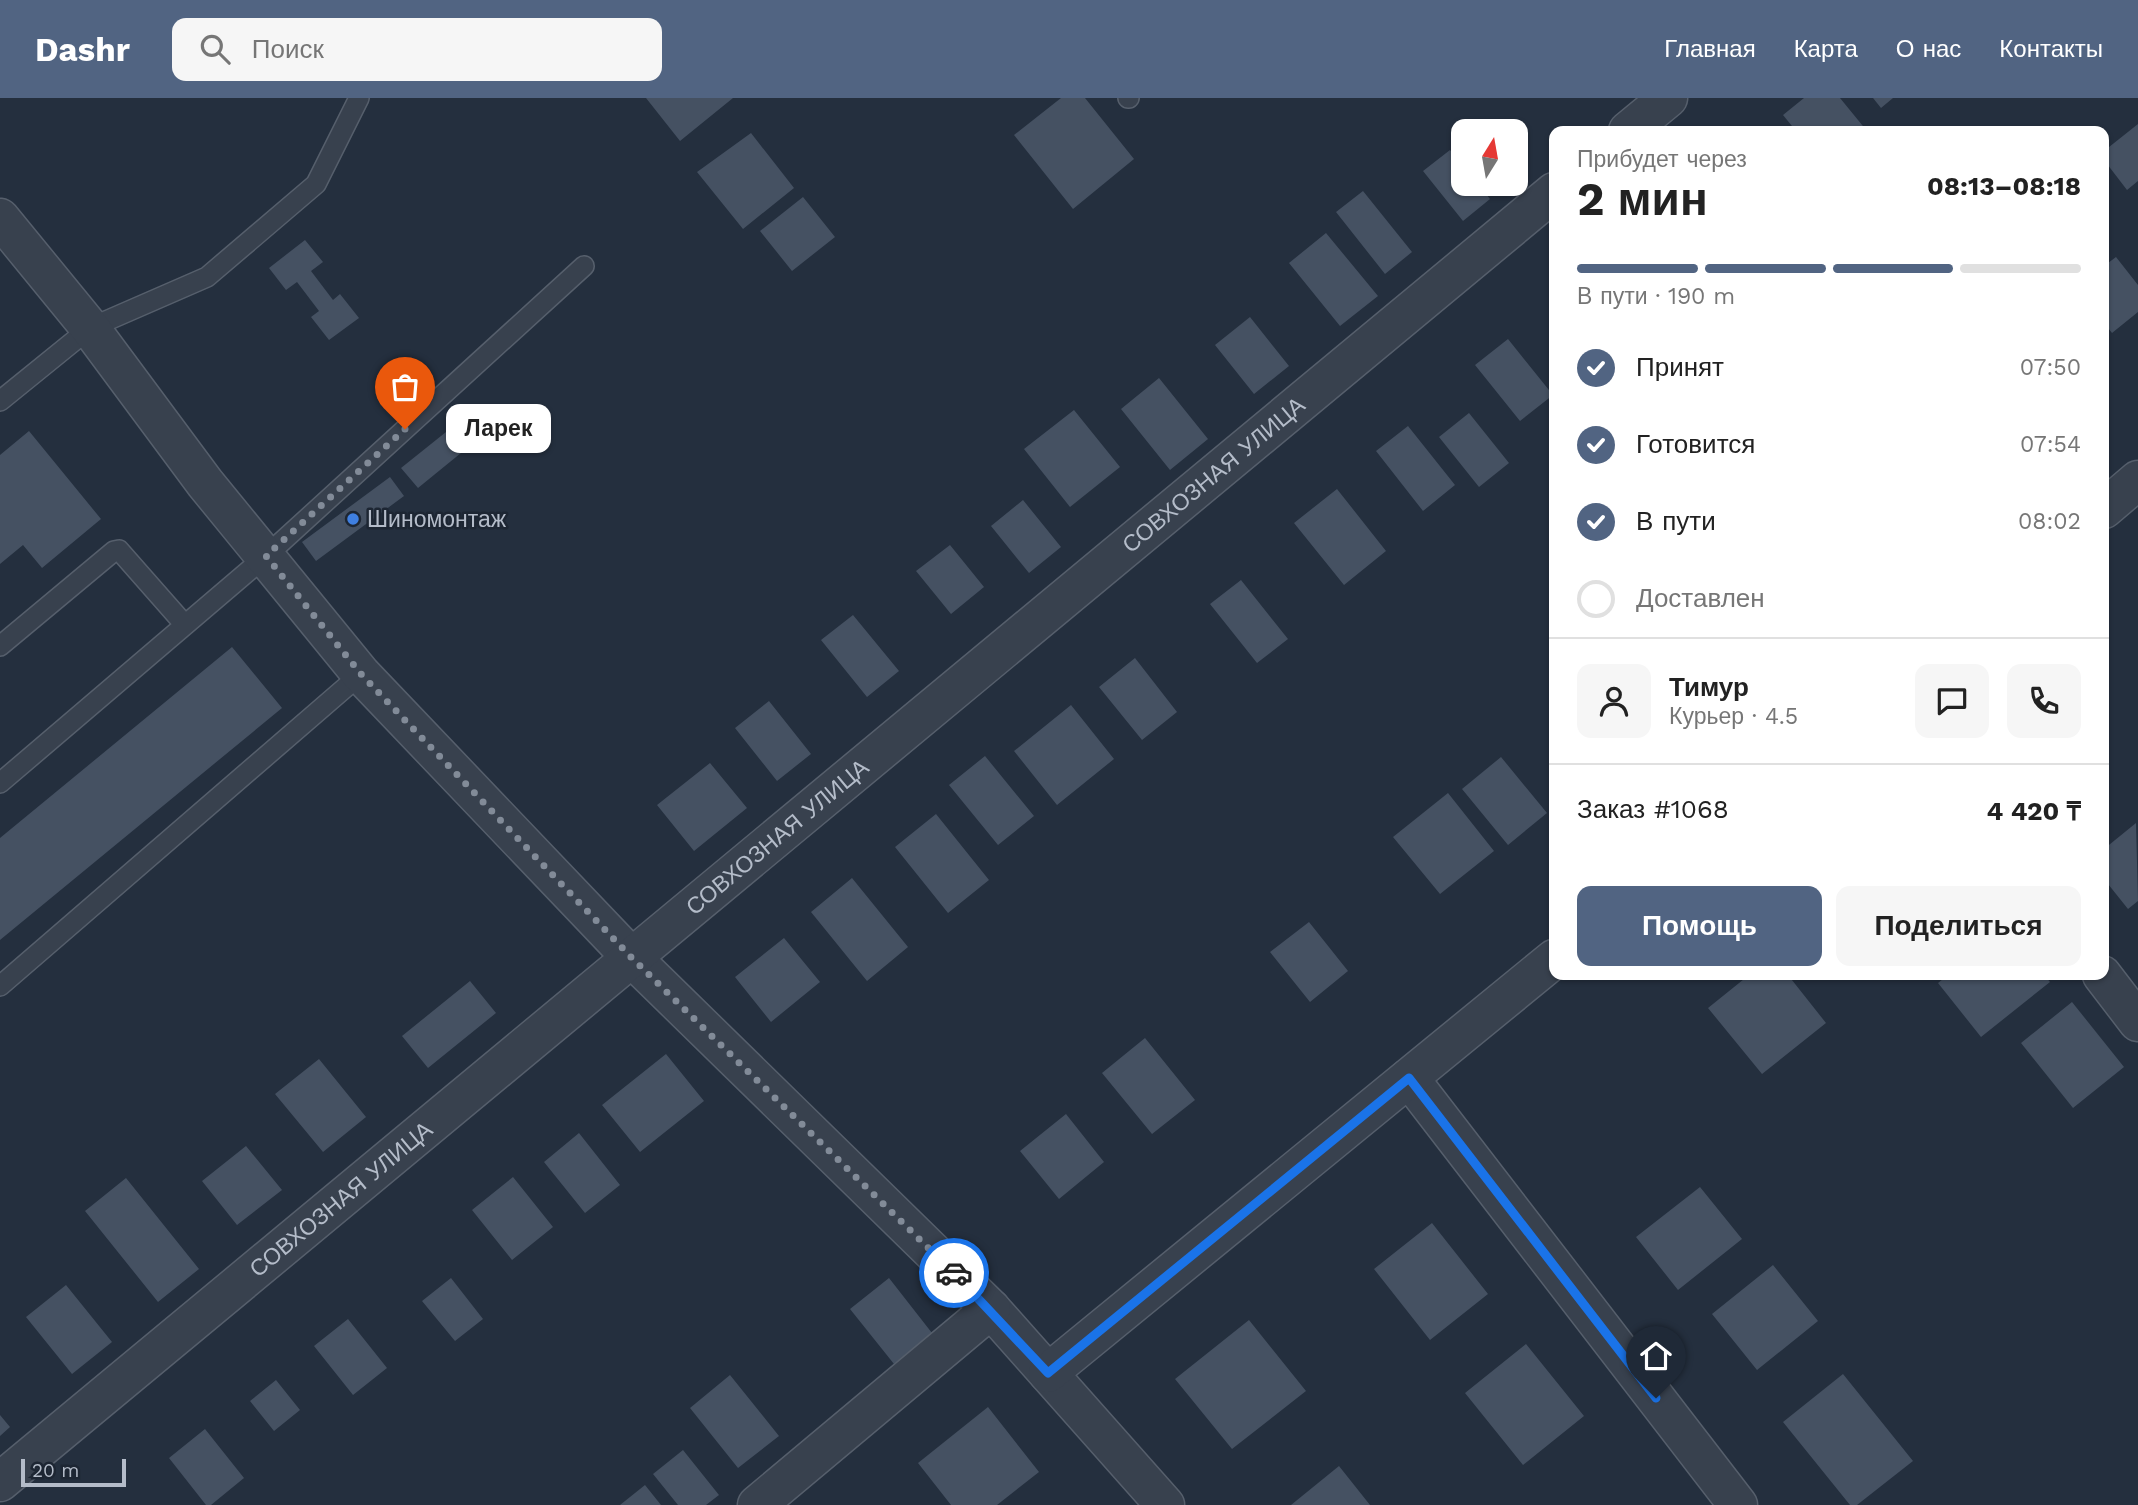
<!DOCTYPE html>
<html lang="ru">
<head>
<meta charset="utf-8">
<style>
	body { margin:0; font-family:"Work Sans",sans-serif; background:#f6f6f6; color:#222; height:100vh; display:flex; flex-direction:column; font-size:26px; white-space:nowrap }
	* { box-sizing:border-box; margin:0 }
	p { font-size:23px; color:#767676 }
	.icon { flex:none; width:38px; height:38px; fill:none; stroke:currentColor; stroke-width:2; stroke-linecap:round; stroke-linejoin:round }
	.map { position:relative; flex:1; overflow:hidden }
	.details { position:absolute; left:1549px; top:28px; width:560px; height:854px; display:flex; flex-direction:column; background:#fff; border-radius:14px; box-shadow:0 2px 5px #0004 }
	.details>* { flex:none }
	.needle { width:46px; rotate:11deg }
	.controls { position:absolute; left:1451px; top:21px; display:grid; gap:14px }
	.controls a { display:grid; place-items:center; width:77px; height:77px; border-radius:14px; background:#fff; box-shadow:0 2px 5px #0004; font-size:35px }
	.scale { position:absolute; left:21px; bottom:18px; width:105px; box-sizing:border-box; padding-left:7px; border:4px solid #b4bcc9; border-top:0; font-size:19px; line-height:24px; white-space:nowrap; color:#b4bcc9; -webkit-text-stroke:5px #1d2633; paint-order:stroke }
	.pin { position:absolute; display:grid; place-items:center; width:60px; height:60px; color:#fff; margin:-72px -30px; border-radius:50% 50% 50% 0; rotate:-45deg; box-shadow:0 0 7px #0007 }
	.pin .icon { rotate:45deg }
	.courier { position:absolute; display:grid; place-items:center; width:70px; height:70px; margin:-35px; border:5px solid #1a73e8; border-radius:50%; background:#fff; color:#222; box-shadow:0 2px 9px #0007 }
	.bubble { position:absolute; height:49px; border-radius:14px; background:#fff; box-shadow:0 2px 5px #0004; font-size:23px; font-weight:700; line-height:49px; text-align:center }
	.overview em { font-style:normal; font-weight:700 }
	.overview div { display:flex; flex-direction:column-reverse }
	.overview { display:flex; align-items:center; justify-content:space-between; height:119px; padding:0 28px }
	h1 { font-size:46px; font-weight:700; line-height:52px }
	.bar { display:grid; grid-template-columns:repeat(4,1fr); gap:10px 7px; align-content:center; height:84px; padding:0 28px }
	.bar i { height:9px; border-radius:5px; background:#e0e0e0 }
	.bar .on { background:#516482 }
	.bar p { grid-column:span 4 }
	.line { display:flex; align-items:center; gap:18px; padding:0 28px; border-top:2px solid #e0e0e0 }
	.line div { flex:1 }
	.round { display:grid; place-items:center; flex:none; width:74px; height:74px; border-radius:14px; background:#f6f6f6 }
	ol { padding:0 28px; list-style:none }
	li { display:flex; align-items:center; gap:21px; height:77px }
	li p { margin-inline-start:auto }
	li .icon { padding:7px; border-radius:50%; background:#516482; color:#fff; stroke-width:4 }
	li:last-child { color:#767676 }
	li i { width:38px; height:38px; border:4px solid #e0e0e0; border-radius:50% }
	.primary-button { display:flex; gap:14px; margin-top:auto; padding:14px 28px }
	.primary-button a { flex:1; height:80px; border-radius:14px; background:#516482; color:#fff; font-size:28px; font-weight:700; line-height:80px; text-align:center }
	.primary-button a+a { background:#f6f6f6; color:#222 }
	header { display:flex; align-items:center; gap:42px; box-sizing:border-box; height:98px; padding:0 35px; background:#516482; color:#fff }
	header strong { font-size:33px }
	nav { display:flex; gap:38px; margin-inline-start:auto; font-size:24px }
	.search { width:490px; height:63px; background:#f6f6f6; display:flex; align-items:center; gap:18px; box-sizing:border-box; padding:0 24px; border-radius:14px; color:#767676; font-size:26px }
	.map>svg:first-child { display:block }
	.building { fill:#455162 }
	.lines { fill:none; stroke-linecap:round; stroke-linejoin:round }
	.service-casing { stroke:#565f6c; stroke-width:22 }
	.minor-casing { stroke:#565f6c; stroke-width:41 }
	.service { stroke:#38414e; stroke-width:19 }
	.minor { stroke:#38414e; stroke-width:38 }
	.done { stroke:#828b98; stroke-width:7; stroke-dasharray:0 12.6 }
	.route { stroke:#1a73e8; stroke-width:9 }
	.shop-dot { fill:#3f7fe0; stroke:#1d2633; stroke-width:2.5 }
	.labels { text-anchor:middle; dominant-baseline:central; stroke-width:5; stroke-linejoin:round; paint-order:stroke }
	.street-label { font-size:23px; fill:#b4bcc9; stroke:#1d2633 }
	.poi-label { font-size:23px; fill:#b4bcc9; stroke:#1d2633; text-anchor:start }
</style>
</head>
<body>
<header>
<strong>Dashr</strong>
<div class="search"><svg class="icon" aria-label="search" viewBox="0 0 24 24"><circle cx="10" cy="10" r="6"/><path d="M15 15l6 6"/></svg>Поиск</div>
<nav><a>Главная</a><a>Карта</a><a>О нас</a><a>Контакты</a></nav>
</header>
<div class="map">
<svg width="2138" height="1407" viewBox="0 0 2138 1407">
	<rect width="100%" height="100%" fill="#242f3e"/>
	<path class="building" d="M 646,0 L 733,0 L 680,43 Z
		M 1061,0 L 1085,0 L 1134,61 L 1073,111 L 1014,37 Z
		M 1804,0 L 1840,0 L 1867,33 L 1796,33 L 1783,17 Z
		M 1873,0 L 1893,0 L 1881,10 Z
		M 2138,26 L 2138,83 L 2127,92 L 2104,62 L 2104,53 Z
		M 751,35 L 794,90 L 743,131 L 697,74 Z
		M 1450,52 L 1463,67 L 1463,86 L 1478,86 L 1490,101 L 1463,123 L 1423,73 Z
		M 1363,93 L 1412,154 L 1385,176 L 1336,114 Z
		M 803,99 L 835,139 L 792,173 L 760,133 Z
		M 1326,135 L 1378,198 L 1340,228 L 1289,165 Z
		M 305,142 L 323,164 L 311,173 L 333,202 L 340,196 L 359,220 L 329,242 L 311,219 L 319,213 L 297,184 L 286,192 L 269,170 Z
		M 2116,159 L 2138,187 L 2138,214 L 2112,235 L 2104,225 L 2104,168 Z
		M 1250,219 L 1289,268 L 1254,296 L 1215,247 Z
		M 1508,241 L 1553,297 L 1520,323 L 1475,267 Z
		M 1159,280 L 1208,341 L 1170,372 L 1121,311 Z
		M 1074,312 L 1120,369 L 1070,409 L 1024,351 Z
		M 1469,315 L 1509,365 L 1479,389 L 1439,339 Z
		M 456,326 L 472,346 L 418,390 L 401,370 Z
		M 1408,328 L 1455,387 L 1423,413 L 1376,353 Z
		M 29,333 L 101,421 L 42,470 L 23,447 L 0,466 L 0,357 Z
		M 390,379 L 404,398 L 316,463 L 302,444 Z
		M 1337,391 L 1386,453 L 1344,487 L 1294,425 Z
		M 1023,402 L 1061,449 L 1029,475 L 991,428 Z
		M 950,447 L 984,489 L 951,516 L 916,473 Z
		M 1241,482 L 1288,541 L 1257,565 L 1210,506 Z
		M 853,517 L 899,573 L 867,599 L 821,542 Z
		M 232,549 L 282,610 L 0,842 L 0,740 Z
		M 1135,560 L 1177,614 L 1142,642 L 1099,589 Z
		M 769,603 L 811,656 L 777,683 L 735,630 Z
		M 1071,607 L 1114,661 L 1057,707 L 1014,653 Z
		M 985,658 L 1034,718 L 998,747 L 949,687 Z
		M 1501,659 L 1547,715 L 1508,747 L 1462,691 Z
		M 710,665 L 747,710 L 694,753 L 657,707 Z
		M 1448,695 L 1494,753 L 1440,796 L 1393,739 Z
		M 936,716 L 989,782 L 948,815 L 895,749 Z
		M 2136,725 L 2138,803 L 2128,811 L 2104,781 L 2104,751 Z
		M 852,780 L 908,849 L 867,883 L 811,814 Z
		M 1309,824 L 1348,873 L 1310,904 L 1270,854 Z
		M 784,840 L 820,884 L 771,924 L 735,879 Z
		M 1749,877 L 1788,877 L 1826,925 L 1762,976 L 1708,910 Z
		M 1948,877 L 2044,877 L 2050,884 L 1981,939 L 1938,885 Z
		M 470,883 L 496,915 L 428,970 L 402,938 Z
		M 2072,904 L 2124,969 L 2073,1010 L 2021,945 Z
		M 1145,940 L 1195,1002 L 1152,1036 L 1102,975 Z
		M 666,956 L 704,1003 L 640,1054 L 602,1007 Z
		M 319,961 L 366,1019 L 323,1054 L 275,996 Z
		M 1066,1016 L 1104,1064 L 1059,1101 L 1020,1053 Z
		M 579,1035 L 620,1087 L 585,1115 L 544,1064 Z
		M 246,1048 L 282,1092 L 237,1127 L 202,1083 Z
		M 513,1079 L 553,1129 L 512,1162 L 472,1112 Z
		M 126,1080 L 199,1171 L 158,1204 L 85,1113 Z
		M 1700,1089 L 1742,1141 L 1678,1192 L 1636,1139 Z
		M 1432,1125 L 1488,1196 L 1430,1242 L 1374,1171 Z
		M 1773,1167 L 1818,1223 L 1757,1272 L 1712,1216 Z
		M 451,1180 L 483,1221 L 455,1243 L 422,1203 Z
		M 889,1180 L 932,1235 L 894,1266 L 850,1211 Z
		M 66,1187 L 112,1244 L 72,1276 L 26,1219 Z
		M 348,1221 L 387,1270 L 353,1297 L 314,1248 Z
		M 1249,1222 L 1306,1293 L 1232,1351 L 1175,1281 Z
		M 1526,1246 L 1584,1318 L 1523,1367 L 1465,1295 Z
		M 1843,1276 L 1913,1363 L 1857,1407 L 1850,1407 L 1783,1324 Z
		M 730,1277 L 779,1338 L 738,1370 L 690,1310 Z
		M 276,1282 L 300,1312 L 274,1333 L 250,1303 Z
		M 988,1309 L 1039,1374 L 997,1407 L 951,1407 L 918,1365 Z
		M 0,1317 L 10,1329 L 0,1338 Z
		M 205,1331 L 244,1380 L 211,1407 L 206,1407 L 169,1360 Z
		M 683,1352 L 719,1397 L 706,1407 L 678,1407 L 653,1376 Z
		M 1339,1368 L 1370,1407 L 1291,1407 Z
		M 645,1387 L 661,1407 L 620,1407 Z"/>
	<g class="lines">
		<g class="service-casing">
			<path id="service" d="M 1128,0 L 1129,0
				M 0,303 L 90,230 L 207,179 L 316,86 L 359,0
				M 0,548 L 114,453 L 119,452 L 185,527
				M 0,685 L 266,458 L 584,168
				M 0,888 L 361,576"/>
		</g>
		<g class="minor-casing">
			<g id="minor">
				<path d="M 1628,33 L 1668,0"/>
				<path d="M 0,120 L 90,230 L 205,385 L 361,576 L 631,859 L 991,1211 L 1165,1407"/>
				<path d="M 2104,411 L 2138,382"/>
				<path d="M 2102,877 L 2138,924"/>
				<path d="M 1409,980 L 1738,1407"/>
				<path d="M 1048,1275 L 1554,861"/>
				<path id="s1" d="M 0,1384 L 1554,94"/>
				<path d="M 757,1407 L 991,1211"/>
			</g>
		</g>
		<use href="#service" class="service"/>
		<use href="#minor" class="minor"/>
	</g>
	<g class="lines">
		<path class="done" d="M 405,331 L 266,458 L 361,576 L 631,859 L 954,1175"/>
		<path class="route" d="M 954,1175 L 1048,1275 L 1409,980 L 1656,1300"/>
	</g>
	<circle class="shop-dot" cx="353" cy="421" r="7"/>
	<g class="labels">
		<g class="street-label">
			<text stroke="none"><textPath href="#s1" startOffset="1577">СОВХОЗНАЯ УЛИЦА</textPath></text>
			<text stroke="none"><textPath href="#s1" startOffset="1010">СОВХОЗНАЯ УЛИЦА</textPath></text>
			<text stroke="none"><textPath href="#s1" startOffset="443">СОВХОЗНАЯ УЛИЦА</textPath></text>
		</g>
		<g class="poi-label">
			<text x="367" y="421">Шиномонтаж</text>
		</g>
	</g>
</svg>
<div class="controls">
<a><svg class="needle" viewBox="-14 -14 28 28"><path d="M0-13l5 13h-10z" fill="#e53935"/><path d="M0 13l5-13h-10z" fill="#767676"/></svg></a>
</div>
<div class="scale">20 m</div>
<div class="pin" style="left:405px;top:331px;background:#ea580c"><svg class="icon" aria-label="bag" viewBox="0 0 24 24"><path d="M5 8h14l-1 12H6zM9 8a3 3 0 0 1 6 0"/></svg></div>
<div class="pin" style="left:1656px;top:1300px;background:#1f2937"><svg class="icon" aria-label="home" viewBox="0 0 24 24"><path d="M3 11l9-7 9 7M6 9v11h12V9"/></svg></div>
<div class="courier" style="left:954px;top:1175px"><svg class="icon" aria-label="car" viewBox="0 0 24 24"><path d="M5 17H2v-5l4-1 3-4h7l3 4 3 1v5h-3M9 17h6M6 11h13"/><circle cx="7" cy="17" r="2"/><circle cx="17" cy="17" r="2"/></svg></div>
<div class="bubble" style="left:446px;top:306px;width:105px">Ларек</div>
<section class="details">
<div class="overview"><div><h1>2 мин</h1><p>Прибудет через</p></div><em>08:13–08:18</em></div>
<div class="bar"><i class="on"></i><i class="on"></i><i class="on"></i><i></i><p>В пути · 190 m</p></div>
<ol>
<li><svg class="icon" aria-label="check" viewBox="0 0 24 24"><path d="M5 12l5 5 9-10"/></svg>Принят<p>07:50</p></li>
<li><svg class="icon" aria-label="check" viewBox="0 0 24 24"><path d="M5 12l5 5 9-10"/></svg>Готовится<p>07:54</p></li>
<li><svg class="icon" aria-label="check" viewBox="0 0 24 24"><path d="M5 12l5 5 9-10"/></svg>В пути<p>08:02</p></li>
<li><i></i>Доставлен</li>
</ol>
<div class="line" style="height:126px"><a class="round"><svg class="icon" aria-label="person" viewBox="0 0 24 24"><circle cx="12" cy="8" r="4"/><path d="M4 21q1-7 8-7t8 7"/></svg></a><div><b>Тимур</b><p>Курьер · 4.5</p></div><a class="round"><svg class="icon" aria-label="chat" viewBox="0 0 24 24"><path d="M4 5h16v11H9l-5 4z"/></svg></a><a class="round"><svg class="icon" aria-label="phone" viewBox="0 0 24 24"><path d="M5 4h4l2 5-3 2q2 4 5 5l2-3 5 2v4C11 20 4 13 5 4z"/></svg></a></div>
<div class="line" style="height:91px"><div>Заказ #1068</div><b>4 420 ₸</b></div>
<div class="primary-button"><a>Помощь</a><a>Поделиться</a></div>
</section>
</div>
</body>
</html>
